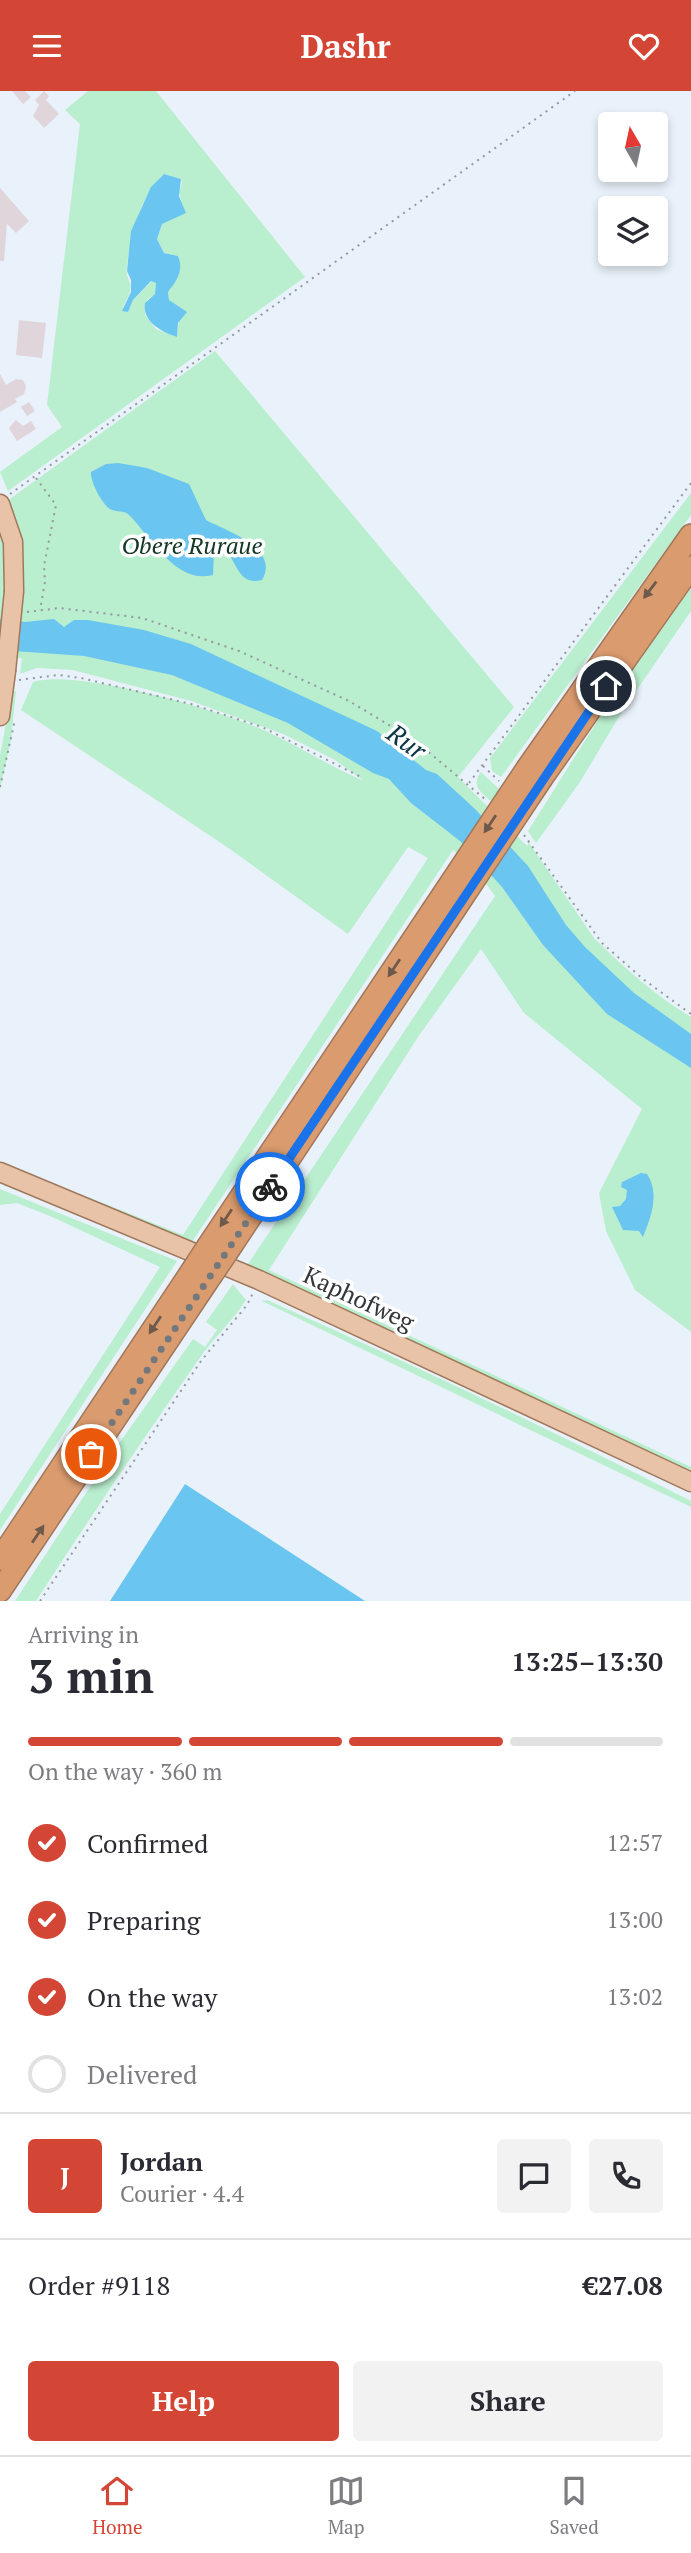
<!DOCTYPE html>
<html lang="en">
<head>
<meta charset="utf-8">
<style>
	body { margin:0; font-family:"PT Serif",serif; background:#f2f2f3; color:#2b2b33; height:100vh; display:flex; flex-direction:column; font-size:26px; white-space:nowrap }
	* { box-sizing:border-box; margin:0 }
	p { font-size:23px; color:#7c7c81 }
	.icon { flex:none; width:38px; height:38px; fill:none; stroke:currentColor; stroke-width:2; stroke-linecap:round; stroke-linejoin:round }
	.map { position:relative; height:1510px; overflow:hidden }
	.side { display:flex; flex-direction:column; background:#fff; flex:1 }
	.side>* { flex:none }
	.needle { width:46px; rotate:351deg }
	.controls { position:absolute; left:598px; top:21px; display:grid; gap:14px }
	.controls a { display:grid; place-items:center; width:70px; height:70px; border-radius:7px; background:#fff; box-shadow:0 4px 10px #0003; font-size:35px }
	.pin { position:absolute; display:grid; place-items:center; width:60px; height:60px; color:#fff; margin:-30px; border:4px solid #fff; border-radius:50%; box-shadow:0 2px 7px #0007 }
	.courier { position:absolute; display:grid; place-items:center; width:70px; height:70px; margin:-35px; border:5px solid #1a73e8; border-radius:50%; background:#fff; color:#222; box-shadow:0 2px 9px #0007 }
	.headline em { font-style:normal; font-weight:800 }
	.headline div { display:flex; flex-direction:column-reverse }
	.headline { display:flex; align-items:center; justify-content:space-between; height:119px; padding:0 28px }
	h1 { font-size:46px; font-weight:800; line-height:52px }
	.bar { display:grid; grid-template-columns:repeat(4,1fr); gap:10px 7px; align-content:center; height:84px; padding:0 28px }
	.bar i { height:9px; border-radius:5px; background:#e1e1e2 }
	.bar .active { background:#d34636 }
	.bar p { grid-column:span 4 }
	.line { display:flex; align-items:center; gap:18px; padding:0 28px; border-top:2px solid #e1e1e2 }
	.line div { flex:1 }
	.round { display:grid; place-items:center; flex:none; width:74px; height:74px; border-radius:7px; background:#f2f2f3 }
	ol { padding:0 28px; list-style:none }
	li { display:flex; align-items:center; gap:21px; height:77px }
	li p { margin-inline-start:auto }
	li .icon { padding:7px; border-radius:50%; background:#d34636; color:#fff; stroke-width:4 }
	li:last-child { color:#7c7c81 }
	li i { width:38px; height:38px; border:4px solid #e1e1e2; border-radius:50% }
	.cta { display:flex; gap:14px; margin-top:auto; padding:14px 28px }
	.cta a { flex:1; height:80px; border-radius:7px; background:#d34636; color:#fff; font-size:28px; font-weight:800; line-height:80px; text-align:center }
	.cta a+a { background:#f2f2f3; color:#2b2b33 }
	header { display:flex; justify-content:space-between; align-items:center; height:91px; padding:0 28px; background:#d34636; color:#fff; font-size:32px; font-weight:800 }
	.menu { display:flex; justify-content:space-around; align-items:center; height:98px; border-top:2px solid #e1e1e2; background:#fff; font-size:19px; color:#7c7c81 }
	.menu a { display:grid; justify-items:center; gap:4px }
	.menu .active { color:#d34636 }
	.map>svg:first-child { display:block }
	.green { fill:#b9eece; fill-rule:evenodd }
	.water { fill:#6ac6f0 }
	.building { fill:#e0d5db }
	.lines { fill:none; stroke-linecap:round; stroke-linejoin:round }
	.major-casing { stroke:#a0785c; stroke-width:21 }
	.highway-casing { stroke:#a0785c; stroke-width:24 }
	.path { stroke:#92989d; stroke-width:2; stroke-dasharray:2 5; stroke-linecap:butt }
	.major { stroke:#e9c3a8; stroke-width:18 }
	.highway { stroke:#da9b6e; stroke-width:21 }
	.major-bridge-casing { stroke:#a0785c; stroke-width:21; stroke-linecap:butt }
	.highway-bridge-casing { stroke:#a0785c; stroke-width:24; stroke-linecap:butt }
	.major-bridge { stroke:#e9c3a8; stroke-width:18 }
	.highway-bridge { stroke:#da9b6e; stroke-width:21 }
	.oneway { fill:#6e5a4c }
	.done { stroke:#73787d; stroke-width:7; stroke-dasharray:0 12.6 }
	.route { stroke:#1a73e8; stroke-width:9 }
	.labels { text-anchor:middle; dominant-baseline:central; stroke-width:7; stroke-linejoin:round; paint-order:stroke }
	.park-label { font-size:24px; font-style:italic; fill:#143825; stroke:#fff }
	.street-label { font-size:24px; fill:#34373a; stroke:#fff }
	.water-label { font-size:26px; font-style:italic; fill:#0a3546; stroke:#fff }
</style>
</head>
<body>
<header><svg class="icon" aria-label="menu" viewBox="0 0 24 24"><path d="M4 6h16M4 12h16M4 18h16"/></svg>Dashr<svg class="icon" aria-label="heart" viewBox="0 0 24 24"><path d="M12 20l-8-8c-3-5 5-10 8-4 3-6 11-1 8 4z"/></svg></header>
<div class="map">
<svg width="691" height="1510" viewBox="0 0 691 1510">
	<rect width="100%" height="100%" fill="#e9f2fa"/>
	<path class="green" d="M 88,0 L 156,0 L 305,186 L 8,400 L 0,381 L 62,336 L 47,314 L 80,33 L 65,19 ZM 164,83 L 181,88 L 182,92 L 179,101 L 184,119 L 162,133 L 157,148 L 164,162 L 178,165 C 183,176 175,192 168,201 L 169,209 L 180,218 L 177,246 L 156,238 L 145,224 L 147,209 L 155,203 L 156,192 L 152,190 L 133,209 L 128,221 L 123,216 C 139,188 124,194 127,174 C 132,140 139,108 164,83 Z
		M 215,260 L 514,616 L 458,686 L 527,755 L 529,752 L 594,847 C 623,876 656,905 691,926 L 691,1241 L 635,1199 L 606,1140 L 599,1102 L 642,1018 L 524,922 L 481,858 L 418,946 L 269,1179 L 691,1376 L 691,1385 L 246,1176 L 495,805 L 480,784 L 453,759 L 190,1154 L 87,1113 L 88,1106 L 183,1144 L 428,767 L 408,756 L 348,843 L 227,756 L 21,619 L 33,591 C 76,577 224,620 268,641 C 300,656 331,676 364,690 L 335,669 L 283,643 L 191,610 L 73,579 L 37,577 L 20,583 L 22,567 L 0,568 L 0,447 L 4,445 L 7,410 Z
		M 691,402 L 691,424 L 501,686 L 492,680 L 490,667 Z
		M 691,497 L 691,520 L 623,619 L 580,691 L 536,752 L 528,740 L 605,618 Z
		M 12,600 L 16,600 L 11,649 L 0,698 L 0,664 Z
		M 481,681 L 500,699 L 492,711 C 482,702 470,695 481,681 Z
		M 0,1098 L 177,1170 L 0,1439 L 0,1423 L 160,1176 L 50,1125 L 17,1112 L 0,1114 Z
		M 233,1193 L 246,1209 C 233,1230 213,1247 199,1268 C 143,1348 89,1428 36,1510 L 15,1510 L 113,1361 L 193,1248 L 205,1256 L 217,1239 L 206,1231 Z
		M 267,1209 C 410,1272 551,1339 691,1410 L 691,1416 L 262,1210 Z"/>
	<path class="water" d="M 164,83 L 181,88 L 179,105 L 186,122 L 162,133 L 157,148 L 164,162 L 178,165 C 184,179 177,190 168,201 L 169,209 L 187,221 L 178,232 L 177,246 C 162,241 142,231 145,212 L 155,203 L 156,192 L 151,190 L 133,209 L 128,221 L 122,220 L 131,201 L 131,189 L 127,180 L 131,140 L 151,96 Z
		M 118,372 L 147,377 L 189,393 L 206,429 C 224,439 281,457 262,489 C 237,496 237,467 222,456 L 214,459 L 213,484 C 176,494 151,446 130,425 C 124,418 117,422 110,418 C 102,413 90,390 91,381 L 106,373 Z
		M 0,528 L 25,531 L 54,528 L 64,536 L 74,529 L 88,529 L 144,539 L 191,553 L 377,640 L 426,679 L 437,683 L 475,718 L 528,775 L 566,834 L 585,856 L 634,902 L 691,943 L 691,977 L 607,923 L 543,854 L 502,796 L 460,750 L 411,712 L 389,688 L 373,682 L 288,632 L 172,584 L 84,565 L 0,559 Z
		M 641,1082 L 647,1083 C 660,1103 651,1126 643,1146 L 639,1140 L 623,1139 L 612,1116 L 620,1115 L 626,1108 L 627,1099 L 621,1096 L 622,1091 Z
		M 185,1393 L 365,1510 L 110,1510 Z"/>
	<path class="building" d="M 12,0 L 25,0 L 31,6 L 23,13 Z
		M 44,0 L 49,5 L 46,9 L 59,23 L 44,37 L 33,25 L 39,14 L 35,9 Z
		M 0,97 L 29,130 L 16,142 L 7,133 L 4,170 L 0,170 Z
		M 19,229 L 46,232 L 42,267 L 16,264 Z
		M 0,283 L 6,294 L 16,288 L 23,289 L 26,296 L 24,303 L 15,308 L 17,311 L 0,321 Z
		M 29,311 L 35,320 L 27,325 L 21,316 Z
		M 16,329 L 23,335 L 31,330 L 36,338 L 17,350 L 9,337 Z"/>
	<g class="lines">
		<g class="major-casing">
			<path id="major" d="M 0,413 L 13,451 L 14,500
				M 0,625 L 6,580
				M 0,1081 L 259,1189 L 691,1391"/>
		</g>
		<g class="highway-casing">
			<path id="highway" d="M 528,676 L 691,444
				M 542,687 L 691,476
				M 208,1155 L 432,820
				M 226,1163 L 447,830
				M 0,1468 L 193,1178
				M 0,1500 L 211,1185"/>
		</g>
		<path class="path" d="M 36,387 L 56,414 L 44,475 L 45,491 L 40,519
			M 10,403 L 575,0
			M 27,521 L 59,517 L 142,527 L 239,560 L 349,610 L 389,634 L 426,659 L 486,709
			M 19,589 L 58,584 L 81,587 L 191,613 L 262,636 L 363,687
			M 483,675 L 499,690
			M 469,692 L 691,392
			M 0,696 L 15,629
			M 524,744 L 602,852 L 643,888 L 691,923
			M 40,1510 L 201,1270 L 247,1214 L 253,1202"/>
		<use href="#major" class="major"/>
		<use href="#highway" class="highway"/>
		<g class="major-bridge-casing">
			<path id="major-bridge" d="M 6,580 L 14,500"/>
		</g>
		<g class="highway-bridge-casing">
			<path id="highway-bridge" d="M 432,820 L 528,676
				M 447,830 L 542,687
				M 193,1178 L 208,1155
				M 211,1185 L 226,1163"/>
		</g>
		<use href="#major-bridge" class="major-bridge"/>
		<use href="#highway-bridge" class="highway-bridge"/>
	</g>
	<defs><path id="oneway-solid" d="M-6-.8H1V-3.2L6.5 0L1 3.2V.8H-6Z" transform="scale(1.75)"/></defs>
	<g class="oneway">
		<use href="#oneway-solid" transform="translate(650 499) rotate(127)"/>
		<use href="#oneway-solid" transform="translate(490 733) rotate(124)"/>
		<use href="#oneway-solid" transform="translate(394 877) rotate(124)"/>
		<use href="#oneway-solid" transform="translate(226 1127) rotate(124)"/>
		<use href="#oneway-solid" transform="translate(155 1234) rotate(124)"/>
		<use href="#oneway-solid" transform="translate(38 1443) rotate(-56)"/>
	</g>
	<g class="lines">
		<path class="done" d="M 91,1363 L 270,1096"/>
		<path class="route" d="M 270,1096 L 606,595"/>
	</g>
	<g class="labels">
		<g class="park-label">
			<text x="192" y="454">Obere Ruraue</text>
		</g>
		<g class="street-label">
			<text transform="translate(359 1207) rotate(25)">Kaphofweg</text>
		</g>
		<g class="water-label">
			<text transform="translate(407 650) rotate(35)">Rur</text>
		</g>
	</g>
</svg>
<div class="controls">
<a><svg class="needle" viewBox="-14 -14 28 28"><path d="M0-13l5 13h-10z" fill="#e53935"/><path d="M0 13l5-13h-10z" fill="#7c7c81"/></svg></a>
<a><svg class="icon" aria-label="layers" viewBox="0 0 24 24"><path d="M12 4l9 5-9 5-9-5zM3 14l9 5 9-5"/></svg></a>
</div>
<div class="pin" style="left:91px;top:1363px;background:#ea580c"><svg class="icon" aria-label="bag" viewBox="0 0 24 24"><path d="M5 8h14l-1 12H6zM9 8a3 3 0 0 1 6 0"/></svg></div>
<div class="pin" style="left:606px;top:595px;background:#1f2937"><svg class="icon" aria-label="home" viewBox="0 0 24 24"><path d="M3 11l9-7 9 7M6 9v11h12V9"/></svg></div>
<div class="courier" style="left:270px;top:1096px"><svg class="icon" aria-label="bike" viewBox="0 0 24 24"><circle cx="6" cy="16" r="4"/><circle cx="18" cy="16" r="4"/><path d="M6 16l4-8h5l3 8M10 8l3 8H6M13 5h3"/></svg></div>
</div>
<section class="side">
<div class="headline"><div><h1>3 min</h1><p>Arriving in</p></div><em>13:25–13:30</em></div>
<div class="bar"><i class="active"></i><i class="active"></i><i class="active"></i><i></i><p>On the way · 360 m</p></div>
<ol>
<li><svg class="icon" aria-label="check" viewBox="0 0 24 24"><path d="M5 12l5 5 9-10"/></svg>Confirmed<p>12:57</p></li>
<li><svg class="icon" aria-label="check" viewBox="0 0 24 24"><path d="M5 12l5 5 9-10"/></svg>Preparing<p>13:00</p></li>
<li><svg class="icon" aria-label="check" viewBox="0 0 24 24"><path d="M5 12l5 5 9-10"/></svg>On the way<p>13:02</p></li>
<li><i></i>Delivered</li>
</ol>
<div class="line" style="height:126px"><b class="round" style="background:#d34636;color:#fff">J</b><div><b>Jordan</b><p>Courier · 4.4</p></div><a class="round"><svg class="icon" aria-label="chat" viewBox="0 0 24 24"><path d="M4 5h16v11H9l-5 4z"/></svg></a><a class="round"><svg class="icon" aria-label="phone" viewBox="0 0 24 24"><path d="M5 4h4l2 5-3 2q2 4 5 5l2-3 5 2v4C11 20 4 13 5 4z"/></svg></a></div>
<div class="line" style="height:91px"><div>Order #9118</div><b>€27.08</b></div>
<div class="cta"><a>Help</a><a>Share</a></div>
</section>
<nav class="menu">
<a class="active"><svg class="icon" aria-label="home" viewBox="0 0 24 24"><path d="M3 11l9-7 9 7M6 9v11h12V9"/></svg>Home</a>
<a><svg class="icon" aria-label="map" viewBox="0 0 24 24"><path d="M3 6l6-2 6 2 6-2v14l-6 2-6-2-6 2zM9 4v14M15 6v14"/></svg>Map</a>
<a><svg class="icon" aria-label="saved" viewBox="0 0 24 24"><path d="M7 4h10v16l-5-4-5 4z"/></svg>Saved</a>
</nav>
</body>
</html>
